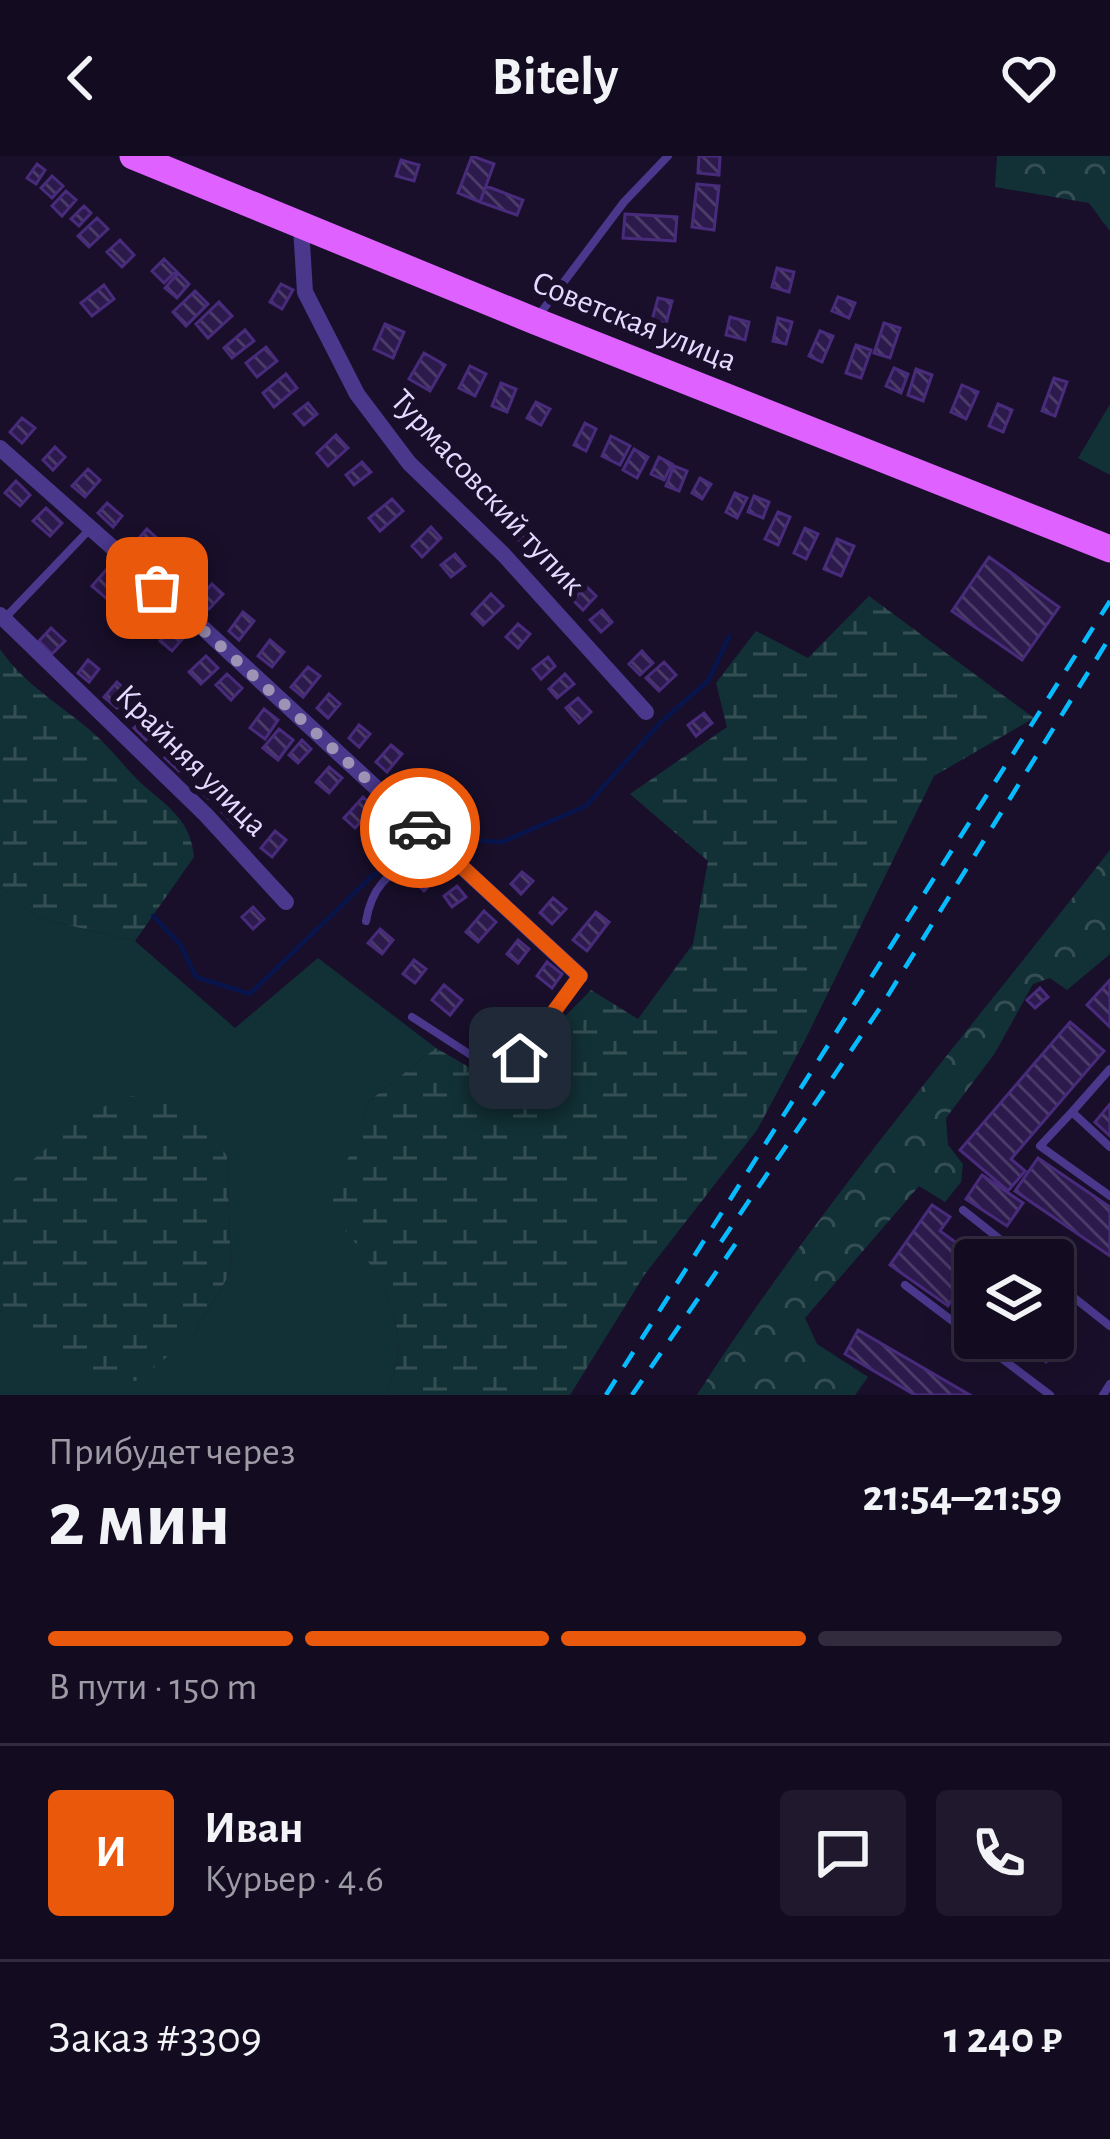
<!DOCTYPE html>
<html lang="ru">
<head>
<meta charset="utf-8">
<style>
	body { margin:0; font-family:"Alegreya Sans",sans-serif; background:#20192d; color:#f1f3f6; height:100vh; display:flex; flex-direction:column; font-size:45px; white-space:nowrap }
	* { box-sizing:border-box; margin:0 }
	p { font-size:39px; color:#9d9ba5 }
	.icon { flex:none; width:66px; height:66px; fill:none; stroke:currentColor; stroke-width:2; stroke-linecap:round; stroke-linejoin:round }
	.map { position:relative; height:1239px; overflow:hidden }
	.sheet { display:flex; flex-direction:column; background:#130b20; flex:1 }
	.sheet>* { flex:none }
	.controls { position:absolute; left:954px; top:1083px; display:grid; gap:24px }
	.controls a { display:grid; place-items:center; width:120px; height:120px; border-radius:12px; background:#130b20; box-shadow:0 6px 30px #0003,0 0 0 3px #322b3e; font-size:60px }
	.pin { position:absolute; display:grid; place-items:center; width:102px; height:102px; color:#fff; margin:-51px; border-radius:24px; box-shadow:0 6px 18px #0006 }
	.courier { position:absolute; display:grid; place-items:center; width:120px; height:120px; margin:-60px; border:9px solid #ea580c; border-radius:50%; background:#fff; color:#222; box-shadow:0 3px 15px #0007 }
	.head em { font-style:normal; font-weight:700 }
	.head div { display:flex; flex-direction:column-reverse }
	.head { display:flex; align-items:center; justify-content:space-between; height:204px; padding:0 48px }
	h1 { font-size:78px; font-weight:700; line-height:90px }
	.bar { display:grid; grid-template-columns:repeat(4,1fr); gap:18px 12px; align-content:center; height:144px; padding:0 48px }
	.bar i { height:15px; border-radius:9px; background:#322b3e }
	.bar .on { background:#ea580c }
	.bar p { grid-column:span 4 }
	.line { display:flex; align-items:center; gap:30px; padding:0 48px; border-top:3px solid #322b3e }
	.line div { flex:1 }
	.round { display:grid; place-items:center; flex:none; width:126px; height:126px; border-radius:12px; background:#20192d }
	header { display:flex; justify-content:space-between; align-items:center; height:156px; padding:0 48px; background:#130b20; font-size:54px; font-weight:700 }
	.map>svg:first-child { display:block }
	.grass { fill:#123136 }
	.forest { fill:url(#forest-crowns) }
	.wetland { fill:url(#wetland-marsh) }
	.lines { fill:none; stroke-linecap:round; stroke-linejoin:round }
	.stream { stroke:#08154c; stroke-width:4.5 }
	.building { fill:url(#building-back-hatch); stroke:#482b7b; stroke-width:3 }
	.lane { stroke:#4a388d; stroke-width:8 }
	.street { stroke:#4a388d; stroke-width:16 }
	.primary { stroke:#df61ff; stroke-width:27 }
	.rail { stroke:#06bcff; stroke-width:4.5; stroke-dasharray:18 15; stroke-linecap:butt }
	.done { stroke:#9d93b5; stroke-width:12; stroke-dasharray:0 21.6 }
	.route { stroke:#ea580c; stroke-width:15 }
	.labels { text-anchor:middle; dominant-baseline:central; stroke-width:12; stroke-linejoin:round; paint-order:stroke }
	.street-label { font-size:33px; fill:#e4daff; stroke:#190f2b }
</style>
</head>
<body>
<header><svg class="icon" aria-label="back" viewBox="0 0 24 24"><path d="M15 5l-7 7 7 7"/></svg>Bitely<svg class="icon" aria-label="heart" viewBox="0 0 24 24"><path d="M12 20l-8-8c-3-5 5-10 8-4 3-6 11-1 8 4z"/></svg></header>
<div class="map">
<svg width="1110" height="1239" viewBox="0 0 1110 1239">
	<defs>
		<pattern id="forest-crowns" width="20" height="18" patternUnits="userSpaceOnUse" patternTransform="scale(3)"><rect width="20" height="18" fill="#123136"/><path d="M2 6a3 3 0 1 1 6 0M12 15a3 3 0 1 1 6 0" fill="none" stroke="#344e54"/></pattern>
		<pattern id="wetland-marsh" width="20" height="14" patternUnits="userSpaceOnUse" patternTransform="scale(3)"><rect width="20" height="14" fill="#123136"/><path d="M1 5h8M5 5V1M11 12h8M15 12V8" fill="none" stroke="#344e54"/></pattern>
		<pattern id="building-back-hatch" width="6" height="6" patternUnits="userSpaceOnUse" patternTransform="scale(3)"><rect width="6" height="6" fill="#2d1a4d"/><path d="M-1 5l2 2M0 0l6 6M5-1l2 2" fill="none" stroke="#4b3b68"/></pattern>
	</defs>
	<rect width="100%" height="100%" fill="#190f2b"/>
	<path class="grass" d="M 1110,248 L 1110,319 L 1078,302 Z
		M 0,731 L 38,762 L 135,785 L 235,872 L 318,802 L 436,892 L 369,945 L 330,1055 C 372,1104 424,1175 384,1239 L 0,1239 L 0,1154 L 14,1169 L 89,1224 L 192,1181 L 231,1116 L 227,1001 L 46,994 L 0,1040 Z"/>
	<path class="forest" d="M 997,0 L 1110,0 L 1110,75 L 1089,47 L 995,31 Z
		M 1110,694 L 1110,798 L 1067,834 L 1050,822 L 1033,828 L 995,897 L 946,962 L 948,989 L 963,1008 L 961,1026 L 945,1046 L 919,1030 L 805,1162 L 817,1188 L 868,1221 L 855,1239 L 697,1239 C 821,1047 970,874 1110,694 Z"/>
	<path class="wetland" d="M 869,440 L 1034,562 L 934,620 L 805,884 L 757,974 L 645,1118 L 570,1239 L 384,1239 C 424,1175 372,1104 329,1055 L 369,945 L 436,892 L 498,928 L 591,834 L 638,863 L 693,788 L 708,705 L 630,638 L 727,571 L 716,527 L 756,475 L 808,502 Z
		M 0,493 C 24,528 58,547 90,574 C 109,590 124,611 142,628 C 167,650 191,664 194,701 L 135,785 L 38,762 L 0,731 Z
		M 132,940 L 193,954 L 227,1000 L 231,1116 L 192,1181 L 137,1225 L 90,1225 L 14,1169 L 0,1154 L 0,1040 L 26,1010 L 87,957 Z"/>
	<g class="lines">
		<path class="stream" d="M 439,682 L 502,686 L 586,650 L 661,566 L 708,525 L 729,481
			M 153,760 L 180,788 L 196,821 L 250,838 L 371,721 L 428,686"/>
	</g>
	<path class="building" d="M 472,0 L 494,8 L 480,46 L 458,37 Z
		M 699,0 L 720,0 L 719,19 L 698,17 Z
		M 401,4 L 419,9 L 414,25 L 396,20 Z
		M 37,8 L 45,14 L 36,28 L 27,22 Z
		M 52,20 L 63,30 L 52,42 L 41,32 Z
		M 697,28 L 719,30 L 714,74 L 692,71 Z
		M 486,30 L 523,44 L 517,59 L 480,46 Z
		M 66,35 L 76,44 L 62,60 L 52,50 Z
		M 84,50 L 91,57 L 79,70 L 71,63 Z
		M 625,58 L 677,61 L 675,85 L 623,82 Z
		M 97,62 L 108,73 L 89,91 L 78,80 Z
		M 120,84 L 134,99 L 122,111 L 107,96 Z
		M 164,103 L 176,115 L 164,127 L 152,115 Z
		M 777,112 L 794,116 L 789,136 L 772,131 Z
		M 178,117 L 189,128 L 177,142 L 165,132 Z
		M 281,128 L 293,134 L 282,153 L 270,146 Z
		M 104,129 L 114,143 L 92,160 L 81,147 Z
		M 195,135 L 208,148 L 186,170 L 173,156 Z
		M 838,141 L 855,147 L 849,162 L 832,155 Z
		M 658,142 L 672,145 L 666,168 L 652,164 Z
		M 219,146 L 232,160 L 208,182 L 196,168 Z
		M 730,161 L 749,166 L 745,184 L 726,179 Z
		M 778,162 L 792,166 L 786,188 L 773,185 Z
		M 884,167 L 900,172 L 890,202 L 874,197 Z
		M 385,168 L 404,176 L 393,202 L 374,193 Z
		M 245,174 L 254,185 L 232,202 L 224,192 Z
		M 820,175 L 833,180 L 822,206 L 809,200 Z
		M 856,189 L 871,194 L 861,222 L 846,217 Z
		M 266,191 L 277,205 L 257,221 L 246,207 Z
		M 424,197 L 445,209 L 430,235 L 409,223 Z
		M 470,210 L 486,218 L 475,240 L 459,232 Z
		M 894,212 L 908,218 L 901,237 L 886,230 Z
		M 916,213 L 932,219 L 923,245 L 908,239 Z
		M 286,218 L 297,232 L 274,251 L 263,237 Z
		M 1054,222 L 1067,226 L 1055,260 L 1042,255 Z
		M 501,227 L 516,233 L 507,256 L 492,250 Z
		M 962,229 L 978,236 L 966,263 L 951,256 Z
		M 536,246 L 550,253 L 541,269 L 527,262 Z
		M 308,247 L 317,258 L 304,269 L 294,258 Z
		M 998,248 L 1012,254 L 1003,276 L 989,270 Z
		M 22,262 L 35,272 L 22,287 L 10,276 Z
		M 585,267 L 596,273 L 586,295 L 574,289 Z
		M 336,279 L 348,292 L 328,310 L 317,297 Z
		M 611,280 L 630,290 L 620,309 L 602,300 Z
		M 55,291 L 65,301 L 53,314 L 43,304 Z
		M 634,293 L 648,301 L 637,322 L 623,314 Z
		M 659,301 L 672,308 L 664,324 L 651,318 Z
		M 362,306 L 371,316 L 354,329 L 346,319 Z
		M 674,310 L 687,315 L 679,335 L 666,330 Z
		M 88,313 L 100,324 L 85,341 L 72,330 Z
		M 700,322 L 711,328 L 702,343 L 692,337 Z
		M 16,325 L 30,339 L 20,350 L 5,337 Z
		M 496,336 L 504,343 L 491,358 L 482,350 Z
		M 735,337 L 747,342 L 737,362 L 726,356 Z
		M 754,340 L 769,346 L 763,362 L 748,356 Z
		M 392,343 L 403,355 L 380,375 L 369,362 Z
		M 107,347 L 122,360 L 113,371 L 98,357 Z
		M 507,349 L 516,357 L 505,370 L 496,362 Z
		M 46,352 L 62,367 L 50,380 L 33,365 Z
		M 778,356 L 790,361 L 778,389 L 765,383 Z
		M 431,371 L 441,382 L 422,401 L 412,390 Z
		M 805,372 L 818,378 L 806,403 L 794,397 Z
		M 147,373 L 160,385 L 146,401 L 133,389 Z
		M 522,374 L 542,395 L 535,401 L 515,381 Z
		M 837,383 L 854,390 L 841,420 L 824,413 Z
		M 170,397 L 186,411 L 174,425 L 158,411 Z
		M 455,398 L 465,410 L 451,421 L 441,409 Z
		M 989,401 L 1059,451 L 1022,504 L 952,455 Z
		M 561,404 L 577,420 L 564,434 L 547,418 Z
		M 106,414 L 121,427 L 107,443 L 92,430 Z
		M 212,428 L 223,438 L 209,453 L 198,444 Z
		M 586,430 L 596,440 L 583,454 L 573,444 Z
		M 491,438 L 503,450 L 483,469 L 472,458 Z
		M 139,441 L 153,453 L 140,468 L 126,456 Z
		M 602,454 L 612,466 L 601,476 L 590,464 Z
		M 243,456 L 254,465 L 239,484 L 229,475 Z
		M 518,468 L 530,478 L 518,492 L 506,481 Z
		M 173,470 L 185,480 L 172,495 L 160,485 Z
		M 51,472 L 65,485 L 52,498 L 39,485 Z
		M 270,484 L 284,496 L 272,511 L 258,500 Z
		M 642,495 L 653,507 L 640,519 L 629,508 Z
		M 206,500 L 218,512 L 201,528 L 189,516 Z
		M 548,501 L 555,510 L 541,523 L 533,513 Z
		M 88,504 L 99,513 L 89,526 L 78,517 Z
		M 664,506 L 676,519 L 659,535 L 646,522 Z
		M 308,511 L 320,520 L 303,541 L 291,531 Z
		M 227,518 L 242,532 L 231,544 L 216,529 Z
		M 565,518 L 574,528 L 557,542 L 549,533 Z
		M 117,526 L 130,538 L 117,552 L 104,541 Z
		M 329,538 L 340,548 L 328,562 L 317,552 Z
		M 578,542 L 591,556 L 579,567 L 566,552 Z
		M 264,553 L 278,564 L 265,583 L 250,572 Z
		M 704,557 L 712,567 L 696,580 L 688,569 Z
		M 149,558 L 161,570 L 146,584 L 134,572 Z
		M 359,569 L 370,578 L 359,591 L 349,582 Z
		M 279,573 L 293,584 L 278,604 L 263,592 Z
		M 302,584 L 311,593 L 298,607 L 289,599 Z
		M 179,588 L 192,601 L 179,615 L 165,602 Z
		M 391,589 L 402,598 L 387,616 L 376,606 Z
		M 329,611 L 342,622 L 329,637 L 316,626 Z
		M 431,617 L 445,630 L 425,652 L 411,639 Z
		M 211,618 L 221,626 L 208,642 L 198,633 Z
		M 363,641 L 374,651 L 355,672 L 344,662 Z
		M 235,642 L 246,653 L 233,667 L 222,656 Z
		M 470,650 L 475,659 L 462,666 L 457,658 Z
		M 385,663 L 395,673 L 378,693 L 368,684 Z
		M 275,675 L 286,684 L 272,701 L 261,692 Z
		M 434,699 L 447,712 L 424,735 L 411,722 Z
		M 522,716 L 533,725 L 521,738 L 511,728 Z
		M 457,730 L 466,741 L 452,751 L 444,740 Z
		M 553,742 L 566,753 L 552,768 L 540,757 Z
		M 253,751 L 264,763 L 253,773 L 242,761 Z
		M 484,755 L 496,766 L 478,786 L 466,776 Z
		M 596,756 L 609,766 L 587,795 L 573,784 Z
		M 380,773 L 393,784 L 382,798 L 368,787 Z
		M 518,784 L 529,793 L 518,807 L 507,798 Z
		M 414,804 L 426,813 L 415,827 L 403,818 Z
		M 547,806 L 562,818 L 552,832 L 537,820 Z
		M 1110,824 L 1110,871 L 1087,849 Z
		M 444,829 L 462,844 L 450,859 L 432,844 Z
		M 1040,832 L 1048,841 L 1035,852 L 1027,844 Z
		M 1070,866 L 1104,895 L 1011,1003 L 1025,1015 L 1008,1035 L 960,994 Z
		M 1110,948 L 1110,980 L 1095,966 Z
		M 1038,1002 L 1110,1051 L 1110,1100 L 1015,1035 Z
		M 982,1019 L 1023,1047 L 1007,1070 L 966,1043 Z
		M 932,1049 L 950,1061 L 940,1075 L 969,1096 L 977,1084 L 1006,1104 L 975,1104 L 975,1155 L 954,1141 L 948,1150 L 890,1109 Z
		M 1053,1162 L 1069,1173 L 1046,1206 L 1013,1182 L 1053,1182 Z
		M 858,1174 L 970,1239 L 915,1239 L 845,1198 Z"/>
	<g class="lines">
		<path class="lane" d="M 539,159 L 624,46 L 668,0
			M 4,463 L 89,374
			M 366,765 C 374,718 400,715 435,688
			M 412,861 L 494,914 L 520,902 L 579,821
			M 1110,913 L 1072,956 L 1110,991
			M 1072,956 L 1040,990 L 1110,1040
			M 963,1054 L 1026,1104
			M 1053,1125 L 1110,1170
			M 905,1129 L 1050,1239
			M 1103,1239 L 1110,1228"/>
		<path class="street" d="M 301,71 L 305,136 L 357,238 L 409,307 L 504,399 L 646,556
			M 0,292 L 191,461 L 580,820
			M 0,459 L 206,659 L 286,746"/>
		<path class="primary" d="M 133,0 L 535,165 L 1110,393"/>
		<path class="rail" d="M 721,1086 L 882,849 L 1110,481
			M 606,1239 L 1110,445
			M 632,1239 L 743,1077"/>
	</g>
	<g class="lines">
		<path class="done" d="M 157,432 L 420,672"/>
		<path class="route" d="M 420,672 L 580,820 L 520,902"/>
	</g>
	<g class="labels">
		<g class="street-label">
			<text transform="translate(634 166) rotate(22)">Советская улица</text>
			<text transform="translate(487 337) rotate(47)">Турмасовский тупик</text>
			<text transform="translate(191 605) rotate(45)">Крайняя улица</text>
		</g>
	</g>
</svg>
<div class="controls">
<a><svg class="icon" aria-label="layers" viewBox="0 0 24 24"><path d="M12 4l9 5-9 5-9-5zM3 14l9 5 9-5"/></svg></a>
</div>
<div class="pin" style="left:157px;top:432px;background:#ea580c"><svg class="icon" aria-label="bag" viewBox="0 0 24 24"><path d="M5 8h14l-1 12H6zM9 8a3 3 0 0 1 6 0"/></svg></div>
<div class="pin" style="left:520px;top:902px;background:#1f2937"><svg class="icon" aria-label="home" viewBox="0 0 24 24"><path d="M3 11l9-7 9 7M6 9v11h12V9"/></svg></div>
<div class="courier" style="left:420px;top:672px"><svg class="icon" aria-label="car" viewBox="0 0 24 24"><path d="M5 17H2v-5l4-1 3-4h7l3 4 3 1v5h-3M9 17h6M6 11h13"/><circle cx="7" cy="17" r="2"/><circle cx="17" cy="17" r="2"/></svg></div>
</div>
<section class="sheet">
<div class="head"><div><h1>2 мин</h1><p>Прибудет через</p></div><em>21:54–21:59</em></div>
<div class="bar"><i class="on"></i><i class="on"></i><i class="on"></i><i></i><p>В пути · 150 m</p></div>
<div class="line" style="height:216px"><b class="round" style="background:#ea580c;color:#fff">И</b><div><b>Иван</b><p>Курьер · 4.6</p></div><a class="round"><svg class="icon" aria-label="chat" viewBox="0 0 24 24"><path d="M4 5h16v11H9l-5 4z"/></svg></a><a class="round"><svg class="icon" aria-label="phone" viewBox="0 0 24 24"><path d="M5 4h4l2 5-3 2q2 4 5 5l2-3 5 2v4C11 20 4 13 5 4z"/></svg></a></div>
<div class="line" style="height:156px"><div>Заказ #3309</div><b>1 240 ₽</b></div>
</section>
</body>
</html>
